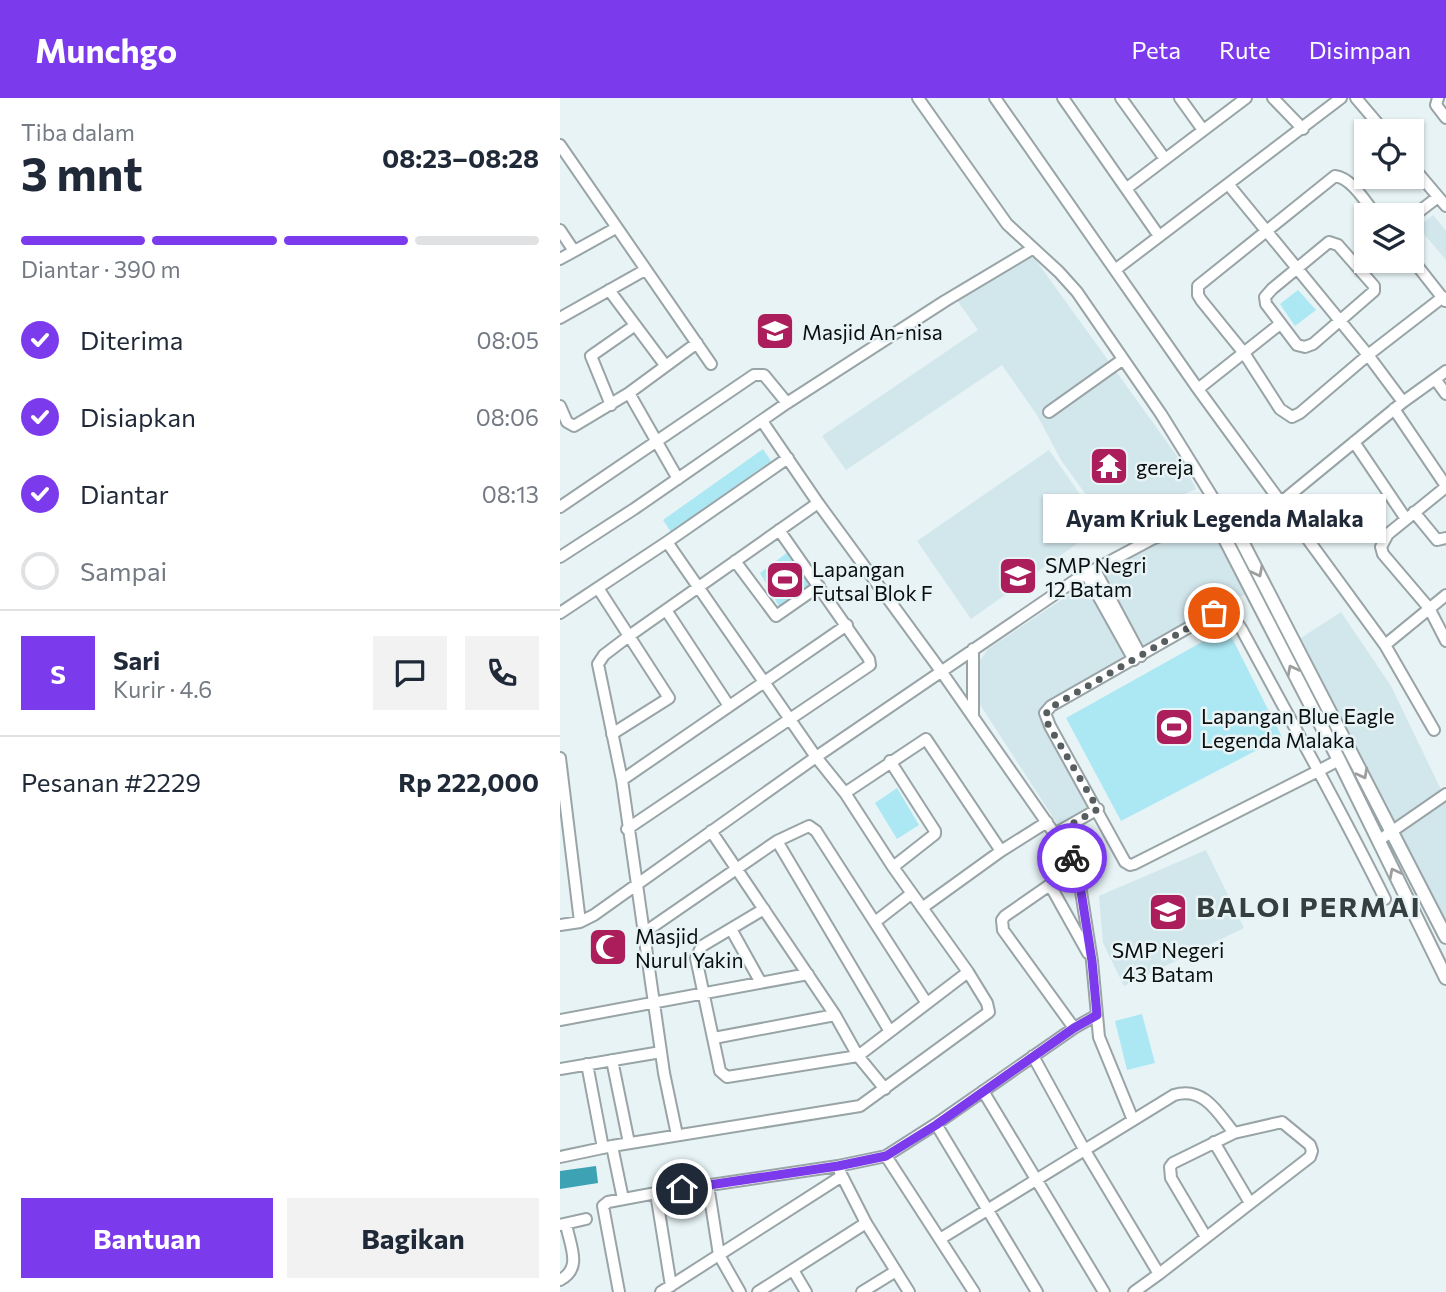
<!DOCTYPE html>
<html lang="id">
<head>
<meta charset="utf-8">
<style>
	body { margin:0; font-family:Commissioner,sans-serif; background:#f2f2f3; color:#1f2937; height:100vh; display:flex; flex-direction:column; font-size:26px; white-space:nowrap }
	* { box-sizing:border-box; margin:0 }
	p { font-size:23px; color:#747a83 }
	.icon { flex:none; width:38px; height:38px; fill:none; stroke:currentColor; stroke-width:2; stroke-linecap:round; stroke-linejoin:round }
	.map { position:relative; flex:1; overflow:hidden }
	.sheet { display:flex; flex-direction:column; background:#fff; width:560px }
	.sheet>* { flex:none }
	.controls { position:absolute; left:794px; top:21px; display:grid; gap:14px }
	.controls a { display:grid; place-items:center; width:70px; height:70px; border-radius:0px; background:#fff; box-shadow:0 2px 5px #0004; font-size:35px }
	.pin { position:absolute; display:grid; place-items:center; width:60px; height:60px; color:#fff; margin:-30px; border:4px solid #fff; border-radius:50%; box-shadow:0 2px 7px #0007 }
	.courier { position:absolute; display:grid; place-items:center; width:70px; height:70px; margin:-35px; border:5px solid #7c3aed; border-radius:50%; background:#fff; color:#222; box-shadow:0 2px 9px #0007 }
	.bubble { position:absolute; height:49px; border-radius:0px; background:#fff; box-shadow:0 2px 5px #0004; font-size:23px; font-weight:700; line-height:49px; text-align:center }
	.headline em { font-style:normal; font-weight:700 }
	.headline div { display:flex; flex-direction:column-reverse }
	.headline { display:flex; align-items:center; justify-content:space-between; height:119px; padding:0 21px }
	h1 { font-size:46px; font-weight:700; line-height:52px }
	.bar { display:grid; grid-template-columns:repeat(4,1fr); gap:10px 7px; align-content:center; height:84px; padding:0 21px }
	.bar i { height:9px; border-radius:5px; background:#e0e1e3 }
	.bar .selected { background:#7c3aed }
	.bar p { grid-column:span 4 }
	.line { display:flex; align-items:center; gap:18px; padding:0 21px; border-top:2px solid #e0e1e3 }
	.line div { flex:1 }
	.round { display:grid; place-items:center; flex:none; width:74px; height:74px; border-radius:0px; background:#f2f2f3 }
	ol { padding:0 21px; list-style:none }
	li { display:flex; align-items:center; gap:21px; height:77px }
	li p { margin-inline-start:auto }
	li .icon { padding:7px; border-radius:50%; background:#7c3aed; color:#fff; stroke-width:4 }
	li:last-child { color:#747a83 }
	li i { width:38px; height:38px; border:4px solid #e0e1e3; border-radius:50% }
	.primary-button { display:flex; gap:14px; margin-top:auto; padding:14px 21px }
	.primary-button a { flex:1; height:80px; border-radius:0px; background:#7c3aed; color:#fff; font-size:28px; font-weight:700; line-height:80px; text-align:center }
	.primary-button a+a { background:#f2f2f3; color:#1f2937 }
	header { display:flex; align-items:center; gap:42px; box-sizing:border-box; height:98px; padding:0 35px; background:#7c3aed; color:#fff }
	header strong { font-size:33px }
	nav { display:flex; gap:38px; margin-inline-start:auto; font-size:24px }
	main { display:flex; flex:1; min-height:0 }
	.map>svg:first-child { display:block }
	.built { fill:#d2e7ec }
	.green { fill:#ace8f4 }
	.water { fill:#3ca2b4 }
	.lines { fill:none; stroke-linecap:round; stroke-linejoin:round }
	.minor-casing { stroke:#99a4a7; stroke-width:14 }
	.tertiary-casing { stroke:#99a4a7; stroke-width:16 }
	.minor { stroke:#fff; stroke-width:10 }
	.tertiary { stroke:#fff; stroke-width:12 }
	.oneway { stroke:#9d9f9f }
	.done { stroke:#575e5f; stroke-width:7; stroke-dasharray:0 12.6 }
	.route { stroke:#7c3aed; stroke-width:9 }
	.labels { text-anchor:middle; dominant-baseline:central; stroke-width:5; stroke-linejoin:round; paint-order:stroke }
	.poi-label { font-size:21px; fill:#0a0e0e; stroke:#e7f3f5; text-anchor:start }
	.district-label { font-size:28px; font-weight:bold; letter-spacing:2px; fill:#353f40; stroke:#e7f3f5 }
</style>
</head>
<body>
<header>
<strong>Munchgo</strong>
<nav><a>Peta</a><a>Rute</a><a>Disimpan</a></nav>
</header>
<main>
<section class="sheet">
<div class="headline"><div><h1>3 mnt</h1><p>Tiba dalam</p></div><em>08:23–08:28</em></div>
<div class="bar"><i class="selected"></i><i class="selected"></i><i class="selected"></i><i></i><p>Diantar · 390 m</p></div>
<ol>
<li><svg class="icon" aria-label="check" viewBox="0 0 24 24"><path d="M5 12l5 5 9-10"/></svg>Diterima<p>08:05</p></li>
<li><svg class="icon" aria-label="check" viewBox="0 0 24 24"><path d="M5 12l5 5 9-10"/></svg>Disiapkan<p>08:06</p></li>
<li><svg class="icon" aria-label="check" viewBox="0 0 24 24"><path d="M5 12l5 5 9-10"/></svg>Diantar<p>08:13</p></li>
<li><i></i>Sampai</li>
</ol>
<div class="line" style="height:126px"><b class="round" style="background:#7c3aed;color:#fff">S</b><div><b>Sari</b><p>Kurir · 4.6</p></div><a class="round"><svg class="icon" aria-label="chat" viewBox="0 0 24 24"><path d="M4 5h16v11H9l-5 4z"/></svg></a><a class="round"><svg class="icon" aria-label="phone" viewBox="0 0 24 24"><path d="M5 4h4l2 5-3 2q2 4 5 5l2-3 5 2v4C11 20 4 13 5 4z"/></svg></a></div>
<div class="line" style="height:91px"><div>Pesanan #2229</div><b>Rp 222,000</b></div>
<div class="primary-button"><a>Bantuan</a><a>Bagikan</a></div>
</section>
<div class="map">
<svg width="886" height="1194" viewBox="0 0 886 1194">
	<rect width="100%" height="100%" fill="#e7f3f5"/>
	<path class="built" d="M 873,117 L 886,133 L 886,162 L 858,129 Z
		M 470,154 L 622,365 L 636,391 L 550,430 L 501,362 L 477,317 L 442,267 L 286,372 L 262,338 L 418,232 L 397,202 Z
		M 489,352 L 542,428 L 411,521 L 357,443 Z
		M 662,424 L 697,490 L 489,603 L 483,610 L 481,621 L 530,708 L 498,727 L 419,605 L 419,564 L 428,551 L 522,488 L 582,453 L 612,439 Z
		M 781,514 L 831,588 L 886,702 L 886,831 L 741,540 Z
		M 646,752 L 684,830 L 564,888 L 543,845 L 539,798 Z"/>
	<path class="green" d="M 738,192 L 756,212 L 735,228 L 720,206 Z
		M 203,351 L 211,363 L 111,434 L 103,422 Z
		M 228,454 L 250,488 L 220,510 L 200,475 Z
		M 667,530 L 722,639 L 561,723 L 506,620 Z
		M 337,690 L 359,727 L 337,741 L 315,705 Z
		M 582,916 L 595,965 L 567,972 L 555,923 Z"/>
	<path class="water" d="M 36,1068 L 38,1085 L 0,1091 L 0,1073 Z"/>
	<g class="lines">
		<g class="minor-casing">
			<path id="minor" d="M 358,0 L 447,126 L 499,174 L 517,194 L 601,316 L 663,416
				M 435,0 L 638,291 L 825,547 L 874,632
				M 503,0 L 599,138
				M 561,0 L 605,61
				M 620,0 L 643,32
				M 713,0 L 743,31
				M 796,0 L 824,33
				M 878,0 L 876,7 L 886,20
				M 0,47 L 151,266
				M 852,68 L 886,108
				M 668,86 L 808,257 L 843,304
				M 567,90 L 686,0
				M 816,117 C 806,105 792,80 775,78 L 638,188 L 638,197 L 641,202 L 684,255 L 720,311 L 732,319 L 740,315 L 808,257 L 883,199
				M 852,119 L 878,99
				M 0,132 L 14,153
				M 769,144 L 778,147 L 814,188 L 814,193 L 753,246 L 745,249 L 737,247 L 706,206 L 705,199 L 712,191 Z
				M 0,161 L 56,130
				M 852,161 L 885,203
				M 795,166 L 807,156
				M 555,172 L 781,0
				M 49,192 L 105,267
				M 0,220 L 85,172
				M 875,281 L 886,296
				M 638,291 L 720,226
				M 69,295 L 118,381
				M 51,307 L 31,258 L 74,228
				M 0,308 L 7,324 L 14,328 L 69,295 L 137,245
				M 834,311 L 886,388
				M 489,314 L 562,262
				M 202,323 L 258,405 L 381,573 L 517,768 L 532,863 L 539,939 L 573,1022
				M 794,344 L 846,421
				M 886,389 L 828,436 L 821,449 L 823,456 L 869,510 L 886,543
				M 0,409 L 194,277 L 204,277 L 227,305
				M 854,414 L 877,442 L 886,440
				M 0,459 L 74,411 L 227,305 L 385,203 L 472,151
				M 175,463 L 216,518 L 259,488
				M 535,472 L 581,558
				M 526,476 L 574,562
				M 38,490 L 109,600 L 52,636
				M 106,512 L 169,608
				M 0,515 L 107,444 L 228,360
				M 825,547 L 886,497
				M 413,618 L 413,551
				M 0,660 L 20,824
				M 779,662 L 758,673 L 574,766 L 570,767 L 565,764 L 490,628 L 485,615 L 491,608 L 654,515 C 669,511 675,521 682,532 C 730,621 780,710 825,801
				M 330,663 L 375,733 L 375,736 L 333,769
				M 62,682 L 287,527
				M 285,695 L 366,641 L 441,753
				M 67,731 L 310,567 L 309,561 L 219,432
				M 151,733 L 275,917 L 298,958 L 325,991
				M 496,735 L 538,711
				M 217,743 L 329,932
				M 818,743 L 886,696
				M 490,787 L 528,855
				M 362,810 L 441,753 L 487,724
				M 204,811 L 142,848 L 136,860 L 160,973 L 167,979 L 298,958 L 408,874
				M 315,824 L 351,796
				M 0,827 L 20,824 L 34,817 L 256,659 L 517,481 L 592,441 L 663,416 L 720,405 L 843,304 L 886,273
				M 171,831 L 200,883
				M 85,834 L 217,743 L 249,728 L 256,733 L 366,904
				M 0,922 L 248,876
				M 514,930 L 443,832 L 442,822 L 445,818 L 517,768
				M 154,940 L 275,917
				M 473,958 L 524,1051 L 599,1176
				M 52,962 L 69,1045
				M 27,966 L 43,1050
				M 0,971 L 101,954
				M 423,993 L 544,1194
				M 376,1026 L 477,1194
				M 117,1037 L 104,975 L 62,682 L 38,566 L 44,557 L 69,538 L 258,405
				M 654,1044 L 690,1105
				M 52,1048 L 63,1101
				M 326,1058 L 414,1194
				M 0,1059 L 52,1048 L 300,1008 L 429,914 L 427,905 L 408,874 L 333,769 L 285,695 L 256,659 L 107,444
				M 280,1074 L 306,1125 L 349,1194
				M 148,1087 L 159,1157 L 180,1194
				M 96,1095 L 111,1188
				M 0,1127 L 26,1121
				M 380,1141 L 614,997 C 644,988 658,1015 674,1035
				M 233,1172 L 246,1194
				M 0,1182 C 23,1170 10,1148 6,1126
				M 59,1194 L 43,1108 L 48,1104 L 96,1095 L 278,1068 L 326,1058 L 376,1026 L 514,930 L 537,917
				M 101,1194 L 282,1078
				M 198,1194 L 306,1125
				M 302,1194 L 336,1173
				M 574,1194 L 599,1176 L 750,1059 L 752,1053 L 750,1047 L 722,1024 L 674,1035 L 613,1065 L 610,1069 L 611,1080 L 646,1139"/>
		</g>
		<g class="tertiary-casing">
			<path id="tertiary" d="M 663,416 L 661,433 L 779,662 L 886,880
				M 663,416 L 675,430 L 886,839"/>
		</g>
		<use href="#minor" class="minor"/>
		<use href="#tertiary" class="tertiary"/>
	</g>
	<defs><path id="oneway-chevron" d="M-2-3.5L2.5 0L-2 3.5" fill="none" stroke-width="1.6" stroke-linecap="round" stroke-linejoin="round" transform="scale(1.75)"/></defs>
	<g class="oneway">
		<use href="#oneway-chevron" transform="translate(698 474) rotate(63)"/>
		<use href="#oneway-chevron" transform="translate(732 572) rotate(-117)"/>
		<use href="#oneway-chevron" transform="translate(803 676) rotate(62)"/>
		<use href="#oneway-chevron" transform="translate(834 775) rotate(-117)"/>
	</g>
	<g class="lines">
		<path class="done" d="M 512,760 L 496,735 L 538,711 L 489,628 L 485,620 L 488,611 L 654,515"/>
		<path class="route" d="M 122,1091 L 278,1068 L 326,1058 L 376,1027 L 514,930 L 537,917 L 532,863 L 517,768 L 512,760"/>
	</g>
	<defs>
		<g id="school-square" transform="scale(2.0125)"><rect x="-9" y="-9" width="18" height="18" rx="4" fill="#ab1d5b" stroke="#e7f3f5"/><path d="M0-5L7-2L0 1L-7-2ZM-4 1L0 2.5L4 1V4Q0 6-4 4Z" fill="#fff"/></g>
		<g id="temple-square" transform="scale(2.0125)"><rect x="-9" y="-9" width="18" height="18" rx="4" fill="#ab1d5b" stroke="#e7f3f5"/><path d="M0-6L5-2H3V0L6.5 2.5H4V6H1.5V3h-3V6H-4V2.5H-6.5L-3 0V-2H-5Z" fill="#fff"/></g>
		<g id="stadium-square" transform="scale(2.0125)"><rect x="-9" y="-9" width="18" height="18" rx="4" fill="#ab1d5b" stroke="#e7f3f5"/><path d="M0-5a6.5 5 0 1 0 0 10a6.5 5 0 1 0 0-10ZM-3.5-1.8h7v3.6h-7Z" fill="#fff"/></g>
		<g id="mosque-square" transform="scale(2.0125)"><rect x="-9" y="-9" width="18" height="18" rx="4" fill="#ab1d5b" stroke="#e7f3f5"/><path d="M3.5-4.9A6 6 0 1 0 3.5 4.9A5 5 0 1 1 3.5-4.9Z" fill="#fff"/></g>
	</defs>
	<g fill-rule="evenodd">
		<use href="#school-square" x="215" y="233"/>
		<use href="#temple-square" x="549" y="368"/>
		<use href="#school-square" x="458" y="478"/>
		<use href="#stadium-square" x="225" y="482"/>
		<use href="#stadium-square" x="614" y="629"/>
		<use href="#school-square" x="608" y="814"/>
		<use href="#mosque-square" x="48" y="849"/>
	</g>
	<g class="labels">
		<g class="poi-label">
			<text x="242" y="233">Masjid An-nisa</text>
			<text x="576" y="368">gereja</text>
			<text x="485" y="466">SMP Negri<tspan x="485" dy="24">12 Batam</tspan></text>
			<text x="252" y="470">Lapangan<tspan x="252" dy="24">Futsal Blok F</tspan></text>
			<text x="641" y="617">Lapangan Blue Eagle<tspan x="641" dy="24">Legenda Malaka</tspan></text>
			<text x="75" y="837">Masjid<tspan x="75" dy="24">Nurul Yakin</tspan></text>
			<text x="608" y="851" text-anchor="middle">SMP Negeri<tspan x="608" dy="24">43 Batam</tspan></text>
		</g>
		<g class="district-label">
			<text x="749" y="808">BALOI PERMAI</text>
		</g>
	</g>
</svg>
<div class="controls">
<a><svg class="icon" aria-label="locate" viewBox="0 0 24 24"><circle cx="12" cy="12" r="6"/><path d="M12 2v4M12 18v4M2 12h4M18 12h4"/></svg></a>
<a><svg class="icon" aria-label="layers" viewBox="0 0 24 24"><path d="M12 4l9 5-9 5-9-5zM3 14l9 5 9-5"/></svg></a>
</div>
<div class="pin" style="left:654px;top:515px;background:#ea580c"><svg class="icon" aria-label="bag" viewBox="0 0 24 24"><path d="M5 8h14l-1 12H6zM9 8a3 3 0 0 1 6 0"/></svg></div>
<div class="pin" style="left:122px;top:1091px;background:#1f2937"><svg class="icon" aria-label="home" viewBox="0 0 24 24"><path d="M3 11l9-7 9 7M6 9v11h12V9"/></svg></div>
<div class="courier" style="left:512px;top:760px"><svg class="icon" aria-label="bike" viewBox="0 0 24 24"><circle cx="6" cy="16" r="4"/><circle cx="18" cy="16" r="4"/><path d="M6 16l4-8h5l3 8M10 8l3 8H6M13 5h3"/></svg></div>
<div class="bubble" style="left:483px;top:396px;width:343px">Ayam Kriuk Legenda Malaka</div>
</div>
</main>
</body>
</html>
